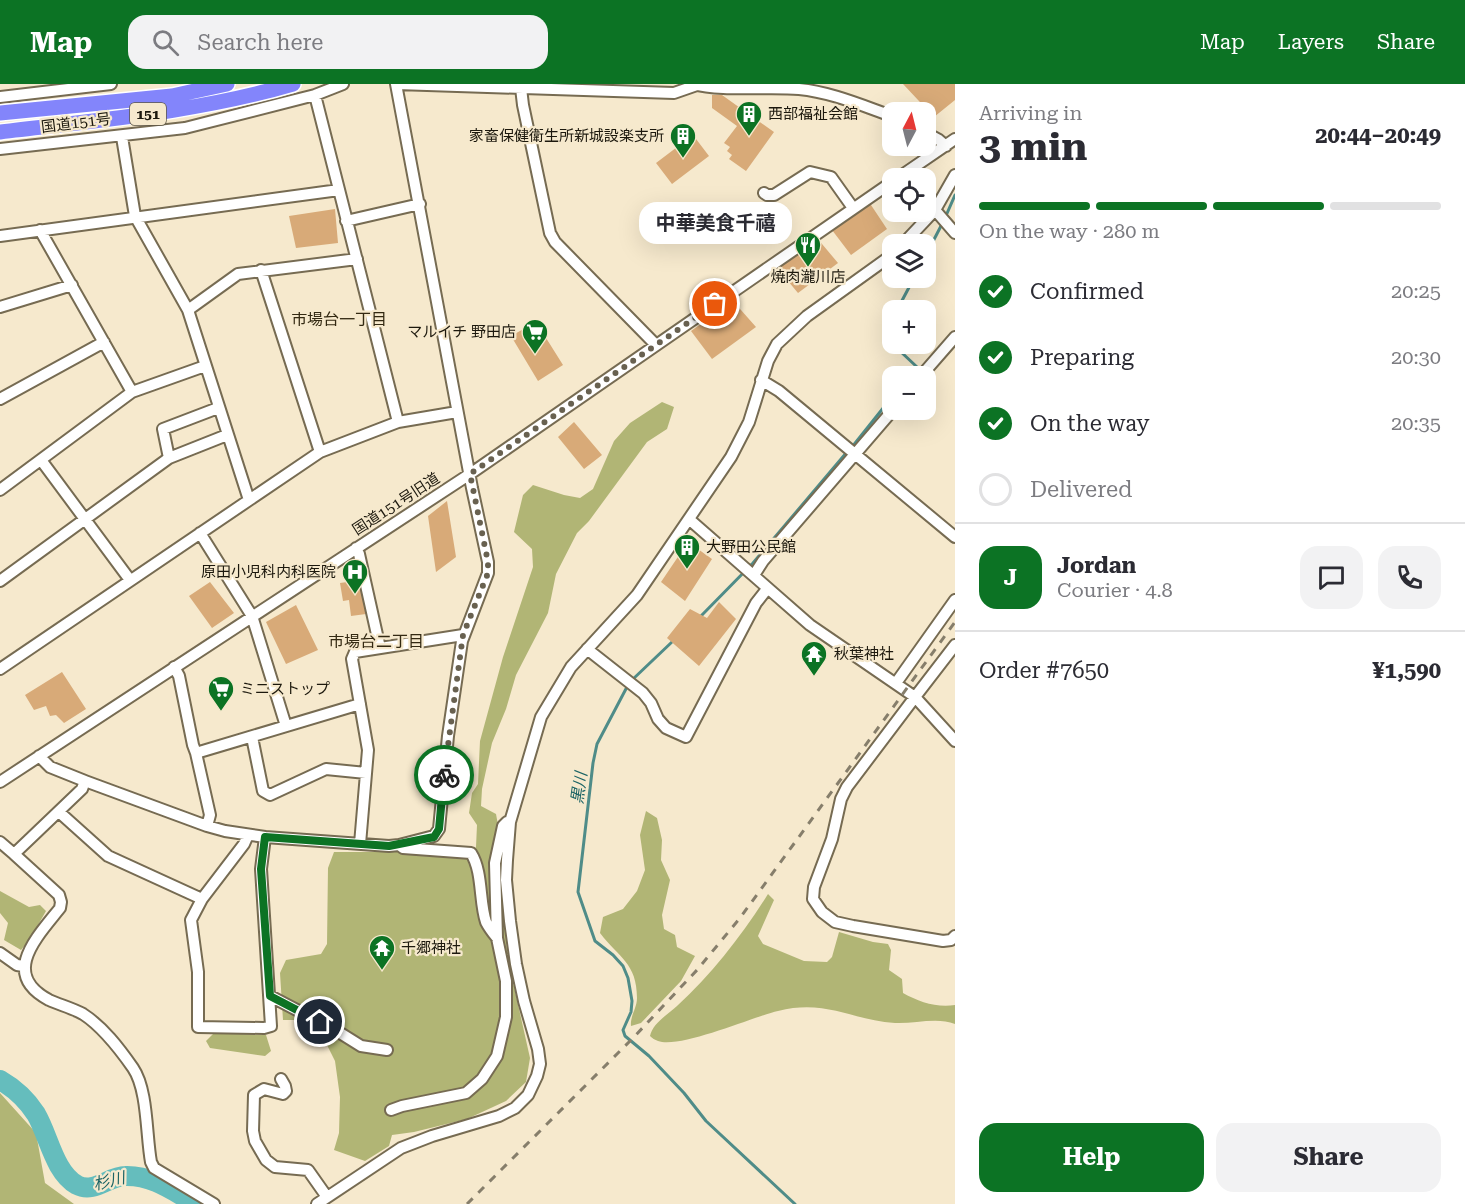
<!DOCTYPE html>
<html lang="en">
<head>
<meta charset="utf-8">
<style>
	body { margin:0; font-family:"Roboto Serif","Noto Sans JP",serif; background:#f2f2f3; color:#2b2b33; height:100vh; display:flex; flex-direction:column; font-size:22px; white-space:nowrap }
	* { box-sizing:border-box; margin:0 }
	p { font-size:20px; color:#7c7c81 }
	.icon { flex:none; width:33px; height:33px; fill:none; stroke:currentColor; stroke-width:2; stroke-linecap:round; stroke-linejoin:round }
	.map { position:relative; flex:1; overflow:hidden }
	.drawer { display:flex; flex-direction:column; background:#fff; width:510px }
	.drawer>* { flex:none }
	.needle { width:39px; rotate:7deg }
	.controls { position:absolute; left:882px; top:18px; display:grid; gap:12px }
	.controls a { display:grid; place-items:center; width:54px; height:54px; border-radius:12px; background:#fff; box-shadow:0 6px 24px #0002; font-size:30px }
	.pin { position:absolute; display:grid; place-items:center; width:51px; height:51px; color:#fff; margin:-26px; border:3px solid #fff; border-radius:50%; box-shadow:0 2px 6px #0007 }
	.courier { position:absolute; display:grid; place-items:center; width:60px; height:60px; margin:-30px; border:4px solid #0c7324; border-radius:50%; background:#fff; color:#222; box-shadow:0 2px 8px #0007 }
	.bubble { position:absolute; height:42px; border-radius:18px; background:#fff; box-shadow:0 6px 24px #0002; font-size:20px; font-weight:700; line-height:42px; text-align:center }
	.headline em { font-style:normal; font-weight:700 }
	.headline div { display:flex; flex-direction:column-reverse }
	.headline { display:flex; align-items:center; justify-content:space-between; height:102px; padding:0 24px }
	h1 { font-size:39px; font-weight:700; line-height:45px }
	.bar { display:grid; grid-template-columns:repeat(4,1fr); gap:9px 6px; align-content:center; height:72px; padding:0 24px }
	.bar i { height:8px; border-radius:4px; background:#e1e1e2 }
	.bar .active { background:#0c7324 }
	.bar p { grid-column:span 4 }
	.line { display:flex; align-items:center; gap:15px; padding:0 24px; border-top:2px solid #e1e1e2 }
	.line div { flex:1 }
	.round { display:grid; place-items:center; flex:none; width:63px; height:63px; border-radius:18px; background:#f2f2f3 }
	ol { padding:0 24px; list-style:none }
	li { display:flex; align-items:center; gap:18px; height:66px }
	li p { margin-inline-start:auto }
	li .icon { padding:6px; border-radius:50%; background:#0c7324; color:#fff; stroke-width:4 }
	li:last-child { color:#7c7c81 }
	li i { width:33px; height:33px; border:3px solid #e1e1e2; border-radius:50% }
	.button { display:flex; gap:12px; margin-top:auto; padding:12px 24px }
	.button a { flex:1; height:69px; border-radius:18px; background:#0c7324; color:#fff; font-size:24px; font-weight:700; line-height:69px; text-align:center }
	.button a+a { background:#f2f2f3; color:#2b2b33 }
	header { display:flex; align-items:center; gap:36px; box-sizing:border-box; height:84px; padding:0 30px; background:#0c7324; color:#fff }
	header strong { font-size:28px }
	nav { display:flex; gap:33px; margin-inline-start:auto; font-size:21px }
	.search { width:420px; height:54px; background:#f2f2f3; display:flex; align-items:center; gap:15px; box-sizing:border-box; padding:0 21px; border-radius:18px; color:#7c7c81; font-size:22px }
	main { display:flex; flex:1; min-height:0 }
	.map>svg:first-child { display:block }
	.forest { fill:#b1b575 }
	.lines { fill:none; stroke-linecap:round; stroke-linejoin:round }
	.stream { stroke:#4f8c88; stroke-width:3 }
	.river { stroke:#65bdbd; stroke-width:20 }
	.building { fill:#d8aa78 }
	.minor-casing { stroke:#766b52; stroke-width:14 }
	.highway-casing { stroke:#fff; stroke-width:18 }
	.minor { stroke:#fff; stroke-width:10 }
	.highway { stroke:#8385fb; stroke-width:15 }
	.rail { stroke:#867e6b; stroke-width:3; stroke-dasharray:8 8; stroke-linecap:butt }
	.done { stroke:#686150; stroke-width:6; stroke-dasharray:0 10.8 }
	.route { stroke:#0c7324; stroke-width:8 }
	.labels { text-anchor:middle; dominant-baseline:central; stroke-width:4.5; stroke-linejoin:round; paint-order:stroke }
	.shield { fill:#f6e9cd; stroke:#5d5747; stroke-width:1.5 }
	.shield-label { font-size:14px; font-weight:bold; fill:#1c180d }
	.poi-label { font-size:15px; fill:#1c180d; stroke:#f6e9cd; text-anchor:start }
	.street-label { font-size:15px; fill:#1c180d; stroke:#f6e9cd }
	.neighbourhood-label { font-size:16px; fill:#332912; stroke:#f6e9cd }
	.water-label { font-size:16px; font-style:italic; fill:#1b6364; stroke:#f6e9cd }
</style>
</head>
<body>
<header>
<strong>Map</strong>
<div class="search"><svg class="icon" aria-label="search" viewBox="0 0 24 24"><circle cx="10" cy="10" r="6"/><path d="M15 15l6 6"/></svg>Search here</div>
<nav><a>Map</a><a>Layers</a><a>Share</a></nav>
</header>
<main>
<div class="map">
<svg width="955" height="1120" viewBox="0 0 955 1120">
	<rect width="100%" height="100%" fill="#f6e9cd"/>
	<path class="forest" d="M 662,318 L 674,323 L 667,345 L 647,358 L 589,437 L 577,449 L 556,490 L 548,529 L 516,591 L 506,625 L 492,659 L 482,705 L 481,722 L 496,730 L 498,741 L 494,761 L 503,768 L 502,786 L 506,857 L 513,898 L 530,974 L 526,998 L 506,1017 L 467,1035 L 414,1048 L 392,1051 L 389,1062 L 365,1077 L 334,1066 L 339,1049 L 340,1013 L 335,977 L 322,951 L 299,936 L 283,936 L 280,889 L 286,876 L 321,870 L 327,860 L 328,784 L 334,768 L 403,768 L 421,772 L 467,773 L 476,763 L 477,741 L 469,729 L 472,709 L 478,700 L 480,657 L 503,573 L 533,483 L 532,465 L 514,448 L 523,411 L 533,401 L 564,411 L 580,414 L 593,405 L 614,357 L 630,339 Z
		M 646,727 L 657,734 L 662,756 L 661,776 L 670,796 L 662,831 L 664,845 L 675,851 L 677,863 L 695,872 L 681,897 L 641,939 L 631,942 C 630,932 637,924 637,914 C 637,879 619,874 600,849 L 603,833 L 623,825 L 637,807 L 645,786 L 640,751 Z
		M 0,807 L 29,823 L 40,821 L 46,827 L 30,855 L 21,866 L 4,856 L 8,839 L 0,829 Z
		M 768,810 L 774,816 L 758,852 L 763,860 L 804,877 L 827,878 L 832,873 L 839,848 L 873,858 L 888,860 L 891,866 L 889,886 L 902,895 L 903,909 C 919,918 937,924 955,921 L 955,940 C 937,933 914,940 895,939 C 851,936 826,915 778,927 C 752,933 680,965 658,957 C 655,956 652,954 650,952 C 653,939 667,931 677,922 C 712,890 743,850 768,810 Z
		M 214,949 L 266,951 L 271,967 L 265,972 L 210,964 L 206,957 Z
		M 0,1009 L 36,1049 L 45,1099 L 74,1120 L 0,1120 Z"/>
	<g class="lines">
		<path class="stream" d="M 945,134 L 955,111
			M 926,171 L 942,140
			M 897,226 L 914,194
			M 892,236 L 884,252 L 917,283 L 910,292
			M 852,363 L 892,313
			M 700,533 L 753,479 L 847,368
			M 632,596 L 673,557
			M 628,601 L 597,660 L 593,679 L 578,808 L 595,857 L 613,871 L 623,882 L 628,894 L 632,917 L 631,928 L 623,946 L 625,952 L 649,972 L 684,1009 L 706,1037 L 795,1120"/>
		<path class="river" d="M 0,996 C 14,1004 27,1016 36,1030 C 49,1052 54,1088 77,1101 C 94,1110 109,1092 125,1092 C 152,1091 173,1107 196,1120"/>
	</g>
	<path class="building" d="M 903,0 L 955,0 L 955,16 L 934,33 Z
		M 712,11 L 722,11 L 774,48 L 746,87 L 729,75 L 732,71 L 727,67 L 730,63 L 724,59 L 737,42 L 712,24 Z
		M 693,51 L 709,72 L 672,100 L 656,79 Z
		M 869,118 L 887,145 L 851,171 L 832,146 Z
		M 335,125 L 338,159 L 296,164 L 289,132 Z
		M 817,154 L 838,179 L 798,209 L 778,185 Z
		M 733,217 L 756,243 L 712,275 L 691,247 Z
		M 536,238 L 563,281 L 538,297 L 511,252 Z
		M 574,338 L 602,371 L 584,385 L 558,353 Z
		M 447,417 L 456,473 L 436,488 L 428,432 Z
		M 688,458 L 712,475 L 685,517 L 661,498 Z
		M 361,496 L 366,530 L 351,532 L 349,516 L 343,517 L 340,499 Z
		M 210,498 L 234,529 L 212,544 L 189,512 Z
		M 719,518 L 736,535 L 699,582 L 667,554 L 690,525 L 707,534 Z
		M 296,521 L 318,566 L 286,580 L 266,538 Z
		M 62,588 L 86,625 L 64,639 L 56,631 L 50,632 L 46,622 L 34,626 L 25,611 Z"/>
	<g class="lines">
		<g class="minor-casing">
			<path id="minor" d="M 396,0 L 472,404 L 488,478 L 488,489 L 462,557 L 448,652 L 439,745 L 434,752 L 399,761
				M 397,0 L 674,9 L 697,1
				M 693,0 C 722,8 768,2 799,5 C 831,8 863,22 892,32
				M 521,4 L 523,21 L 550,149 L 555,158 L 656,261
				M 315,11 L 398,338
				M 0,13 L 111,0
				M 926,49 L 939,56 L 946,62
				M 122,53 L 135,132 L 188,226 L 249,416
				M 0,65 L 185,44 L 315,11 L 343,0
				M 898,94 L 955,55
				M 764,109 L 767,111 L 774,111 L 810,88 L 831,93 L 853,124
				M 935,126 L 955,149
				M 346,137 L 420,120
				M 40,146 L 132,308
				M 0,152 L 339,106
				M 903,160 L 935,126 L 955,91
				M 261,186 L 320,368
				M 0,223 L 72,201
				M 188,226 L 238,190 L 357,175
				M 921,292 L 955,253
				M 761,296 L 779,307 L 955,453
				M 0,315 L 104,258
				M 169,374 L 163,345 L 218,324
				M 41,376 L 130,496
				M 0,406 L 132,308 L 205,282
				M 690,436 L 810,541 L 915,613 L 955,561
				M 200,449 L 252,532 L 286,642
				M 356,464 L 359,470 L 380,564
				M 754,491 L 763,477 L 893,326
				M 0,497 L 169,374 L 227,351
				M 587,565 L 643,609 L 651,619 L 658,635 L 666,644 L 686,653 L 756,519 L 767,505
				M 174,583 L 179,592 L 193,661 L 196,669
				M 0,585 L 320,368 L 398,338 L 457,328
				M 896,599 L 955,516
				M 252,653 L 263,707 L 270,711 L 326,685 L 366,689
				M 955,657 L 915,613 L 847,703 L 841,715 L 832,755 L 814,803 L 813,815 L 822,828 L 835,838 L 853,842 L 943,857 L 951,856 L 955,852
				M 39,672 L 50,683 L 85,697
				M 0,698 L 470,390 L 892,98
				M 59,728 L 108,772 L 202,815
				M 207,742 L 210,731 L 196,669 L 360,620
				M 265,753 L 389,762 L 399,761 L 403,764 L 471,769 C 483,788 479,817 486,838 C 489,844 493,849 497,854 L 495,779 L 503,742 L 507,738
				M 0,758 L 14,770
				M 360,760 L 368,666 L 352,575 L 355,568 L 463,551
				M 0,869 L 17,881 L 23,882
				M 270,912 L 337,947 L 361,962 L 387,966
				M 281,995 L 285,1002 L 286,1007 L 283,1010 L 264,1005 L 254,1011 L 253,1047 L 255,1057 L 266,1076 L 275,1083 L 308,1086 L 327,1113
				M 391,1026 L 402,1022 L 466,1009 L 482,995 L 497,972 L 506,933 L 506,897 L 497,854
				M 214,1120 L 154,1084 L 151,1078 C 146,1051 148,1006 133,984 C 119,964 103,943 83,930 C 72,924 60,921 49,916 C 0,890 37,853 60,824 L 61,818 L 59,811 L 14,770 L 82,705 L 85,697 L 207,742 L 225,747 L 265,753 L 261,785 L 271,942 L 264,944 L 198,943 L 198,888 L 191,836 L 202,815 L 244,760 L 248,751
				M 317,1120 L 401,1064 L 432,1052 L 499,1032 L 515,1024 L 528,1011 L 537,992 L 540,980 L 538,965 L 524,917 L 516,880 L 510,837 L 506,796 L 507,776 L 510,738 L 541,633 L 571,583 L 637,511 L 731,373 L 749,338 L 768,277 L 777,260 L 807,232 L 892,171"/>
		</g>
		<g class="highway-casing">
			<path id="highway" d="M 0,29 L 172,12 L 227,0
				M 0,48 C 98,36 198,28 293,0"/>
		</g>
		<use href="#minor" class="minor"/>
		<use href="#highway" class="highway"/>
		<path class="rail" d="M 467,1120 L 633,954 L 697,886 L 740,834 L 955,538"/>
	</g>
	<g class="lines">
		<path class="done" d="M 444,691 L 463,551 L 488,489 L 488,478 L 470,390 L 715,220"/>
		<path class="route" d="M 320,938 L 270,912 L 261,785 L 265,753 L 389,762 L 434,753 L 439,745 L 444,691"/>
	</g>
	<defs>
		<g id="building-pin" transform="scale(1.35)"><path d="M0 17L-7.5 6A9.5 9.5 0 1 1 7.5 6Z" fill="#0c7324" stroke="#f6e9cd"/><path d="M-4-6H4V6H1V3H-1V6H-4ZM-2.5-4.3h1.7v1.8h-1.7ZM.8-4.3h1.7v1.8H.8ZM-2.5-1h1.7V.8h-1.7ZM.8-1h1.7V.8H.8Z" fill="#fff"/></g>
		<g id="restaurant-pin" transform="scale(1.35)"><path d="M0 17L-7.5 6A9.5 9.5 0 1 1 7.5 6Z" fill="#0c7324" stroke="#f6e9cd"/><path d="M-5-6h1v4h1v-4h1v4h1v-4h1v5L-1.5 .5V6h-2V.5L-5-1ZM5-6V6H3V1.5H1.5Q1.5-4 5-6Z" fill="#fff"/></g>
		<g id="supermarket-pin" transform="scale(1.35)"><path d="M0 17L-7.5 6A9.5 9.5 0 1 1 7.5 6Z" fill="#0c7324" stroke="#f6e9cd"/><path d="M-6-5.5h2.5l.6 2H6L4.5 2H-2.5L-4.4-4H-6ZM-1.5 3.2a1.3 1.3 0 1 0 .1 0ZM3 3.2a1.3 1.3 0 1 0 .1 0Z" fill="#fff"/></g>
		<g id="hospital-pin" transform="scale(1.35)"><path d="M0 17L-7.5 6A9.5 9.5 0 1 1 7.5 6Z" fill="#0c7324" stroke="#f6e9cd"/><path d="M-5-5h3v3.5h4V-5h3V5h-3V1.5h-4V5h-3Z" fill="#fff"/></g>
		<g id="temple-pin" transform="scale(1.35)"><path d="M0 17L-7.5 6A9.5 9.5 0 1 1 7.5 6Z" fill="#0c7324" stroke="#f6e9cd"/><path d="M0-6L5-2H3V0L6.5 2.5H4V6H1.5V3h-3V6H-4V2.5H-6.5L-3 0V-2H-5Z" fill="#fff"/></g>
	</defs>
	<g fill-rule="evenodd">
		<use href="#building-pin" x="749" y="30"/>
		<use href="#building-pin" x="683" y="52"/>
		<use href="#restaurant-pin" x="808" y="161"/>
		<use href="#supermarket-pin" x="535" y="248"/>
		<use href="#building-pin" x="687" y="463"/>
		<use href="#hospital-pin" x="355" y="488"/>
		<use href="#temple-pin" x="814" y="570"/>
		<use href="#supermarket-pin" x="221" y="605"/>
		<use href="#temple-pin" x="382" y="864"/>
	</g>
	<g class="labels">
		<rect class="shield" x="130" y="19" width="36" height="22" rx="4.5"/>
		<g class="shield-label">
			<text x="148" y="30">151</text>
		</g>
		<g class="poi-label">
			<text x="768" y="30">西部福祉会館</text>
			<text x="664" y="52" text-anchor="end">家畜保健衛生所新城設楽支所</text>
			<text x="808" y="193" text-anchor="middle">焼肉瀧川店</text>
			<text x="516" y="248" text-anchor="end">マルイチ 野田店</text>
			<text x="706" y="463">大野田公民館</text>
			<text x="336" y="488" text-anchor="end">原田小児科内科医院</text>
			<text x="834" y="570">秋葉神社</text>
			<text x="240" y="605">ミニストップ</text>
			<text x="401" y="864">千郷神社</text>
		</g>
		<g class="street-label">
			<text transform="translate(76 39) rotate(-7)">国道151号</text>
			<text transform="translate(396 420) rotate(-33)">国道151号旧道</text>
		</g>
		<g class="neighbourhood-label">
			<text x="339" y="235">市場台一丁目</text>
			<text x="376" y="557">市場台二丁目</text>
		</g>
		<g class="water-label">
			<text transform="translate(579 704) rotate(-82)">黒川</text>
			<text transform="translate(109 1097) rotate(-13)">杉川</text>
		</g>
	</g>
</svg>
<div class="controls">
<a><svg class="needle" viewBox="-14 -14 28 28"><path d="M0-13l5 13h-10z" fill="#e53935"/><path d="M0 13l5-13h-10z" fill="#7c7c81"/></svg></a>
<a><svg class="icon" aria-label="locate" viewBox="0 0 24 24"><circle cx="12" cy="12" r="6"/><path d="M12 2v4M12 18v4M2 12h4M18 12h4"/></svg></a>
<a><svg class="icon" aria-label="layers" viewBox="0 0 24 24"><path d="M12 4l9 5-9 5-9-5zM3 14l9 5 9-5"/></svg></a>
<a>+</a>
<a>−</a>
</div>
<div class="pin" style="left:715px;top:220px;background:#ea580c"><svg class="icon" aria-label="bag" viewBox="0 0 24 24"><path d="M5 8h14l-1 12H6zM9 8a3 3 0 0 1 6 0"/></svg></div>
<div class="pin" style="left:320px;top:938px;background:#1f2937"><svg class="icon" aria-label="home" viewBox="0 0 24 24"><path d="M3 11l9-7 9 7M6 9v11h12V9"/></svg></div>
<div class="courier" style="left:444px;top:691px"><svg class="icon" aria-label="bike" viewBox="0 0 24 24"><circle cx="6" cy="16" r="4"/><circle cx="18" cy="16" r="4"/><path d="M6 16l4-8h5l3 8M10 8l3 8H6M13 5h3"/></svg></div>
<div class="bubble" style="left:639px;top:118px;width:153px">中華美食千禧</div>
</div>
<section class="drawer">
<div class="headline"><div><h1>3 min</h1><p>Arriving in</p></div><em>20:44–20:49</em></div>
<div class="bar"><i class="active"></i><i class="active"></i><i class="active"></i><i></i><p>On the way · 280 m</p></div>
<ol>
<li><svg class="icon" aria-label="check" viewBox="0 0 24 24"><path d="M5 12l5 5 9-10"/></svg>Confirmed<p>20:25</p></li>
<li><svg class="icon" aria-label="check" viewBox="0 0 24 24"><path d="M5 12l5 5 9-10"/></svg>Preparing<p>20:30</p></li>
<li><svg class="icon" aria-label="check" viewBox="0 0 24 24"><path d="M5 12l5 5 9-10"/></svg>On the way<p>20:35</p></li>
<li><i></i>Delivered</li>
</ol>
<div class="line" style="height:108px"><b class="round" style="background:#0c7324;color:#fff">J</b><div><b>Jordan</b><p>Courier · 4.8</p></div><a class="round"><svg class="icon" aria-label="chat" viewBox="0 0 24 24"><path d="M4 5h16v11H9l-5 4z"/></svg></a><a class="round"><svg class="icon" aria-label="phone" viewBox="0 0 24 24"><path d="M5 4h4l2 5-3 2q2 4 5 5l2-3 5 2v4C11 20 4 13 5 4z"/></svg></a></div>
<div class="line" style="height:78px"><div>Order #7650</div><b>¥1,590</b></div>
<div class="button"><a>Help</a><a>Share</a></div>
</section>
</main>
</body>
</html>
